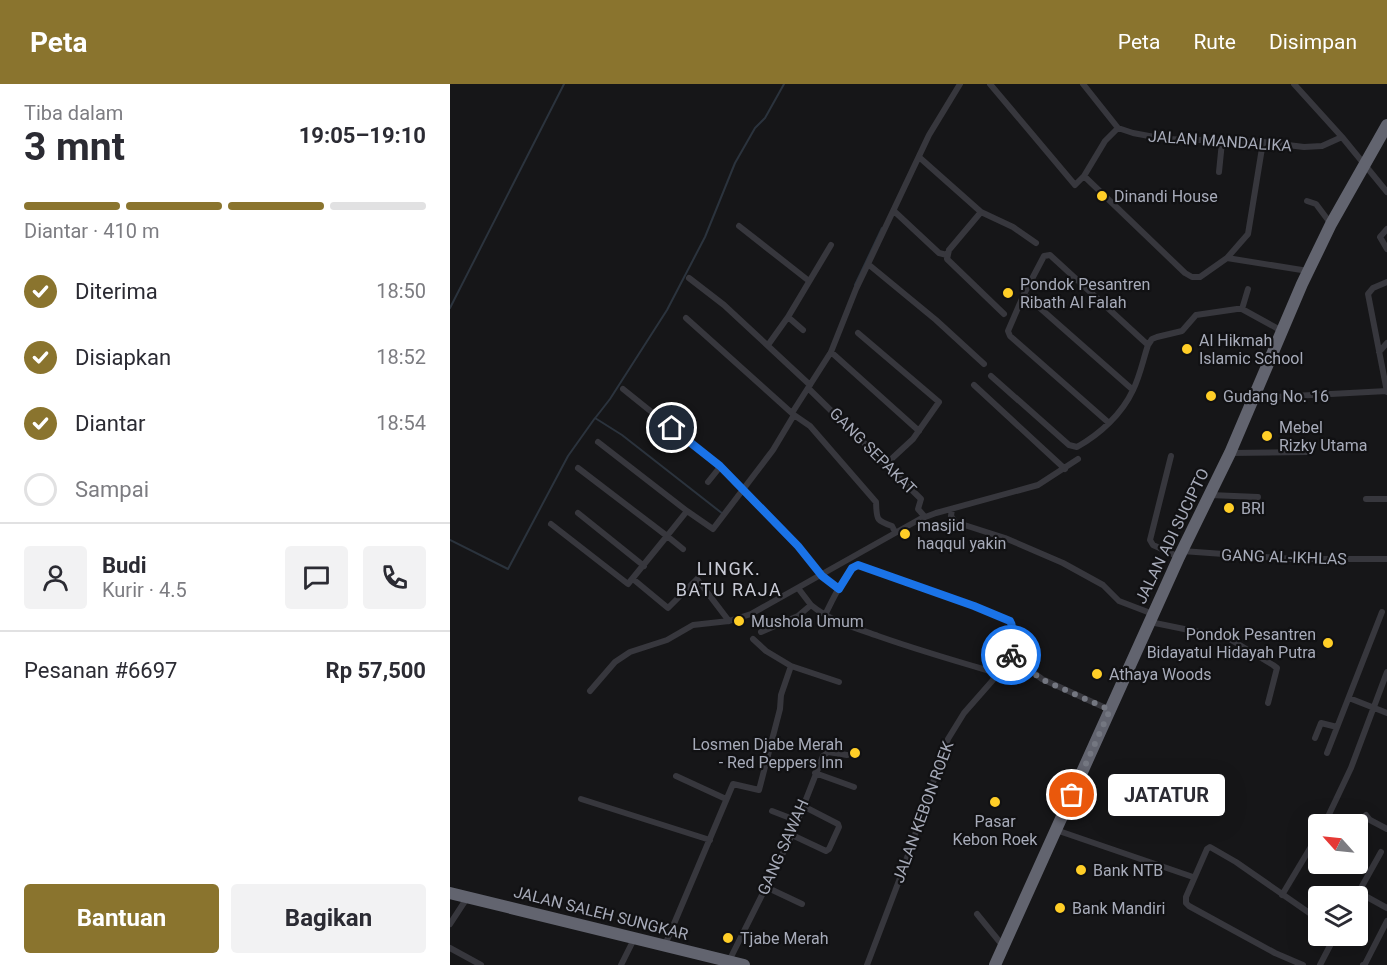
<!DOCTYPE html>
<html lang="id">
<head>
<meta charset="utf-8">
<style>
	body { margin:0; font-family:Roboto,sans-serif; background:#f2f2f3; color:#2b2b33; height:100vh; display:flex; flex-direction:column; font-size:22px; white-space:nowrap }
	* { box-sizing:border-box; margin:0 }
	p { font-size:20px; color:#7c7c81 }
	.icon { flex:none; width:33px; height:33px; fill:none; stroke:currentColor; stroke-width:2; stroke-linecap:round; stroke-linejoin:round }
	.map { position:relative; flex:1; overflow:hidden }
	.side { display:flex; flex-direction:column; background:#fff; width:450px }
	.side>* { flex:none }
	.needle { width:39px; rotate:297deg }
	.controls { position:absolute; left:858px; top:730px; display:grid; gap:12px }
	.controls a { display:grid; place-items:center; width:60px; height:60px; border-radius:6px; background:#fff; box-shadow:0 6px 24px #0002; font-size:30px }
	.pin { position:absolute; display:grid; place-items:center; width:51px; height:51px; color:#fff; margin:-26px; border:3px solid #fff; border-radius:50%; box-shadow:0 2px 6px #0007 }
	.courier { position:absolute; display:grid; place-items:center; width:60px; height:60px; margin:-30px; border:4px solid #1a73e8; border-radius:50%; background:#fff; color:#222; box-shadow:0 2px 8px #0007 }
	.bubble { position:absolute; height:42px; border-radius:6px; background:#fff; box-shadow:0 6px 24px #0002; font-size:20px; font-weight:700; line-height:42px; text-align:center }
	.overview em { font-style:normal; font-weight:700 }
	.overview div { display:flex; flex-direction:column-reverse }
	.overview { display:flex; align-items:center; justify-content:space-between; height:102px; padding:0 24px }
	h1 { font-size:39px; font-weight:700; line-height:45px }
	.bar { display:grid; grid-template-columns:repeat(4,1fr); gap:9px 6px; align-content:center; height:72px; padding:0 24px }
	.bar i { height:8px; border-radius:4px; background:#e1e1e2 }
	.bar .current { background:#8a742e }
	.bar p { grid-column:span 4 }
	.line { display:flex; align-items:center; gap:15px; padding:0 24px; border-top:2px solid #e1e1e2 }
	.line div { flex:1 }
	.round { display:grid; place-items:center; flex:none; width:63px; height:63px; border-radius:6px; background:#f2f2f3 }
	ol { padding:0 24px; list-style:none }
	li { display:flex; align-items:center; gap:18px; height:66px }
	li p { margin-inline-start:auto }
	li .icon { padding:6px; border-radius:50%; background:#8a742e; color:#fff; stroke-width:4 }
	li:last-child { color:#7c7c81 }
	li i { width:33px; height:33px; border:3px solid #e1e1e2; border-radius:50% }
	.cta { display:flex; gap:12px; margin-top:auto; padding:12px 24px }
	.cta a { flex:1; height:69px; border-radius:6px; background:#8a742e; color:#fff; font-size:24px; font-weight:700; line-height:69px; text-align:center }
	.cta a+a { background:#f2f2f3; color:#2b2b33 }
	header { display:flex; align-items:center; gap:36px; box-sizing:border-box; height:84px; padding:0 30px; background:#8a742e; color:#fff }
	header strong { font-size:28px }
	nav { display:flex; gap:33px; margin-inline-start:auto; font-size:21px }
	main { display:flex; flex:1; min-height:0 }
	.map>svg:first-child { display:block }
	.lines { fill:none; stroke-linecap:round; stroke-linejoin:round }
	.stream { stroke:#2b333d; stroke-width:2 }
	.street { stroke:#37373d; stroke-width:6 }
	.highway { stroke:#62646f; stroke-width:12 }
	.done { stroke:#747781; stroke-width:6; stroke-dasharray:0 10.8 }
	.route { stroke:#1a73e8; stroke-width:8 }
	.poi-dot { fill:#ffce27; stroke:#111113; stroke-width:2 }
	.labels { text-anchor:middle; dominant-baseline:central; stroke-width:4.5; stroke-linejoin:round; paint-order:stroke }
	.street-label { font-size:16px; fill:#a7abb9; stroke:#111113 }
	.poi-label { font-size:16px; fill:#a7abb9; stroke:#111113; text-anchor:start }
	.neighbourhood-label { font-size:18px; letter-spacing:1.5px; fill:#c8cad5; stroke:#111113 }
</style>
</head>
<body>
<header>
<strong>Peta</strong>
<nav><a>Peta</a><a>Rute</a><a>Disimpan</a></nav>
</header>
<main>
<section class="side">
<div class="overview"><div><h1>3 mnt</h1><p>Tiba dalam</p></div><em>19:05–19:10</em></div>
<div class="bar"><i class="current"></i><i class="current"></i><i class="current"></i><i></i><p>Diantar · 410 m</p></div>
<ol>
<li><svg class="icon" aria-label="check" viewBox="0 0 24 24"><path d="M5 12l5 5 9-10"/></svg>Diterima<p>18:50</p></li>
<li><svg class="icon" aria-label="check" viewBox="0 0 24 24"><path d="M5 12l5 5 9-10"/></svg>Disiapkan<p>18:52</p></li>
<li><svg class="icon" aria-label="check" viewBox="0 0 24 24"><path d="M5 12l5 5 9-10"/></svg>Diantar<p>18:54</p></li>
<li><i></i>Sampai</li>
</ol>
<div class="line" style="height:108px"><a class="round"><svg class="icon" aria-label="person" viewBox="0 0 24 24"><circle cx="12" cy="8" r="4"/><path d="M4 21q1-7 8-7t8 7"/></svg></a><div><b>Budi</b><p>Kurir · 4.5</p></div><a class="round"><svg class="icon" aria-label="chat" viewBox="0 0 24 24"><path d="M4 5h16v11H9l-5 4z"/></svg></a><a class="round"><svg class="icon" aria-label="phone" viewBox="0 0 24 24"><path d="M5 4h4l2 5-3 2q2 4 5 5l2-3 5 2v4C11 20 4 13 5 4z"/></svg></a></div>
<div class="line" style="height:78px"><div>Pesanan #6697</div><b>Rp 57,500</b></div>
<div class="cta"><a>Bantuan</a><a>Bagikan</a></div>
</section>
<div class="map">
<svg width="937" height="881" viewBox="0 0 937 881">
	<rect width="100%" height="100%" fill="#161618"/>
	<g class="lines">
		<path class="stream" d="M 405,201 L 432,144
			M 0,224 L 114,0
			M 146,333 L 160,315 L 217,226 L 255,153 L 285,79 L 305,44 L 315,34 L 334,0
			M 0,456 L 58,485 L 118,372 L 145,334 L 172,351 L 273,430"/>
		<path class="street" d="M 510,0 L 479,51 L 418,180 L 486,236 L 534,280
			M 540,0 L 625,101 L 634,92 L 655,57 L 668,44
			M 633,0 L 668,44 L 683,49 L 715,55 L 813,58 L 854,63 L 872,62 L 892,53
			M 844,0 L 892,53 L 937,108
			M 469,73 L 531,128 L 499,166 L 497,175 L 554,230
			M 769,88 L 772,58
			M 634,92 L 735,189 L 742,193 L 750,193 L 777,174 L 798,150 L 813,58
			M 857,117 L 866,120 L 881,140
			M 444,127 L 489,169 L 497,171
			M 531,128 L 563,143 L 586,159
			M 289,142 L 359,197
			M 937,145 L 930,153 L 937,165
			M 777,174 L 858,187
			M 239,194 L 274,221 L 360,301
			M 574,210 L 683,306
			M 792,225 L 798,205
			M 338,233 L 353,246
			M 236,234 L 344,331 L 360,342 L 426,418 C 427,435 425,436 442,442 L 445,448
			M 408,249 L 489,318 L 463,355 L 436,380
			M 318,261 L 338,233 L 381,161
			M 381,268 L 469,347
			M 929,268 L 937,259
			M 541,292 L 619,361 L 627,363 C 650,350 672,330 683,306 C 690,292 693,276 698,261 L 702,255 L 707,253 L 732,247 L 746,231 L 787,225 L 792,225 L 832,247
			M 524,301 L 615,385
			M 358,304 L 471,415 L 468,425 L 475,433
			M 173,305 L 270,383 L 348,462 L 372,492 L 389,505
			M 937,308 L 918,210 L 923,204 L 937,198
			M 805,314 L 937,307
			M 342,329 L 381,268 L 406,205 L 418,180
			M 659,339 L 560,252 L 558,247 L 574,210 L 594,172 L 600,171 L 698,261
			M 148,358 L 237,427
			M 780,369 L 858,368
			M 721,372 L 700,456 L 703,461 L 729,473
			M 128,384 L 217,452 L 237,427 L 263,445 L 323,366 L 344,331
			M 258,398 L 270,383
			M 760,411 L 808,413
			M 916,415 L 937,415
			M 502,425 L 501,432 L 505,438 L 555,454 L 613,479 L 653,501 L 669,517 L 703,530
			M 128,429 L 194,482
			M 101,440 L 178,500 L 217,452 L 233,465
			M 732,467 L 844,475 L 937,475
			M 183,495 L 218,524 L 247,495 L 279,537
			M 348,504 L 361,521
			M 700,538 L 778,554 L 823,581 L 827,584 L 818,619
			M 311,548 L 348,532 L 361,521 C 380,537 406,544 428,552 C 465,565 502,576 540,587 L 563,544 L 560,537 L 524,522 L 408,481 C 395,488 382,517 375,531
			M 303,555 L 316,567 L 341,582
			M 552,565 L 592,595 L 660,626
			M 140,607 L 165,578 L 180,568 L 217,556 L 243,541 L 279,537 L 301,530 L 470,435 L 486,429 L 588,401 L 628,375
			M 899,614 L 937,629
			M 865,654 L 871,639 L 887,643
			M 877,669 L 932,528
			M 365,689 L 404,703
			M 226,692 L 276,715
			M 131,715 L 260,756
			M 322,727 L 348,737
			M 916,731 L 920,736 L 937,745
			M 874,741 L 901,684 L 937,588
			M 606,746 L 743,793
			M 342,751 L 376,767 L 379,765 L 389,743 L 388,740 L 353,722
			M 316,803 L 352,820
			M 908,808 L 937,824
			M 832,811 L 868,751
			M 906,813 L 931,768
			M 527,830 L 553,862
			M 0,840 L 17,814
			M 215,861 L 283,700 L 309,706 L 330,625 L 331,611 L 341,582 L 389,598
			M 0,864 L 31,881
			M 279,877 L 342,751 L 373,672 L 378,668 L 397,671
			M 171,881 L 184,855
			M 417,881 L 450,794 L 498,655 L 514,629 L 543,596 L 544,591 L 540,587
			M 853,881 L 825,869 L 739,822 L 736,819 L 736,813 L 757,765 L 760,763 L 786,778 L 868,835
			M 870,881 L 885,852
			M 913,881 L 915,880 L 937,837"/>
		<path class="highway" d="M 0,809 L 294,881
			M 545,881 L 729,473 L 780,369 L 852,200 L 881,140 L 937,41"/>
	</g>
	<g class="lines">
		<path class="done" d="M 561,571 L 591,595 L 660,626 L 622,711"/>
		<path class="route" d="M 222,344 L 270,382 L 348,462 L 372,492 L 389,505 L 402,484 L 408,481 L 524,522 L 560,537 C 566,546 557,556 552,565 L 561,571"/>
	</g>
	<g class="poi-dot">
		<circle cx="652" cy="112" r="6"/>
		<circle cx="558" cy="209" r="6"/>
		<circle cx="737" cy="265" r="6"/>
		<circle cx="761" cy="312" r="6"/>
		<circle cx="817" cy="352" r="6"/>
		<circle cx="779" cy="424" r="6"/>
		<circle cx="455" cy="450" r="6"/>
		<circle cx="289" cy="537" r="6"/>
		<circle cx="878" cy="559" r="6"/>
		<circle cx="647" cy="590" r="6"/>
		<circle cx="405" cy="669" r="6"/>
		<circle cx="545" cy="718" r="6"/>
		<circle cx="631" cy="786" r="6"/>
		<circle cx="610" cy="824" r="6"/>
		<circle cx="278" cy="854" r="6"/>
	</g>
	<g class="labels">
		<g class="street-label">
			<text transform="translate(770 57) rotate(4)">JALAN MANDALIKA</text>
			<text transform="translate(423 367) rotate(45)">GANG SEPAKAT</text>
			<text transform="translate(722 452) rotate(-64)">JALAN ADI SUCIPTO</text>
			<text transform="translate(834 473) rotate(2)">GANG AL-IKHLAS</text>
			<text transform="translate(473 728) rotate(-70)">JALAN KEBON ROEK</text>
			<text transform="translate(333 763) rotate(-66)">GANG SAWAH</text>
			<text transform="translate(151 829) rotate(14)">JALAN SALEH SUNGKAR</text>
		</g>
		<g class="poi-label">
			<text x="664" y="112">Dinandi House</text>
			<text x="570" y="200">Pondok Pesantren<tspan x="570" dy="18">Ribath Al Falah</tspan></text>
			<text x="749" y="256">Al Hikmah<tspan x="749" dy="18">Islamic School</tspan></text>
			<text x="773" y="312">Gudang No. 16</text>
			<text x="829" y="343">Mebel<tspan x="829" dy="18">Rizky Utama</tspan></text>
			<text x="791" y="424">BRI</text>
			<text x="467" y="441">masjid<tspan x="467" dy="18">haqqul yakin</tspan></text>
			<text x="301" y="537">Mushola Umum</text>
			<text x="866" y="550" text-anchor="end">Pondok Pesantren<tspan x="866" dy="18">Bidayatul Hidayah Putra</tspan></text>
			<text x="659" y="590">Athaya Woods</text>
			<text x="393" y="660" text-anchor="end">Losmen Djabe Merah<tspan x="393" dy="18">- Red Peppers Inn</tspan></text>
			<text x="545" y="737" text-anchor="middle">Pasar<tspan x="545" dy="18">Kebon Roek</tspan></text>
			<text x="643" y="786">Bank NTB</text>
			<text x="622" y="824">Bank Mandiri</text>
			<text x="290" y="854">Tjabe Merah</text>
		</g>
		<g class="neighbourhood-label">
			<text x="279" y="484">LINGK.<tspan x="279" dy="21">BATU RAJA</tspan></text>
		</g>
	</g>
</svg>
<div class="controls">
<a><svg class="needle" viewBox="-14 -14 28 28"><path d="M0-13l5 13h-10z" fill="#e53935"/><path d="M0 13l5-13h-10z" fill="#7c7c81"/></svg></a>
<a><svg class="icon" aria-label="layers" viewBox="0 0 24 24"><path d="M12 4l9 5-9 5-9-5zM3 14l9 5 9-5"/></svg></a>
</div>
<div class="pin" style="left:622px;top:711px;background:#ea580c"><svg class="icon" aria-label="bag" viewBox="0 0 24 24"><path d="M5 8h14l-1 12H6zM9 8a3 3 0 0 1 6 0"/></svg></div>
<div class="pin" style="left:222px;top:344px;background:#1f2937"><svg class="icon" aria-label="home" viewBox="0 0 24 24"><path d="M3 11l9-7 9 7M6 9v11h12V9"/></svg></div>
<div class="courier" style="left:561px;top:571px"><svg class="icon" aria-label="bike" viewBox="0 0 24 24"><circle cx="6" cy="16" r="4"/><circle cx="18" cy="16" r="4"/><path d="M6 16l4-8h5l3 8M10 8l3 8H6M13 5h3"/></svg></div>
<div class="bubble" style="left:658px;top:690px;width:117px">JATATUR</div>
</div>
</main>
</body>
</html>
